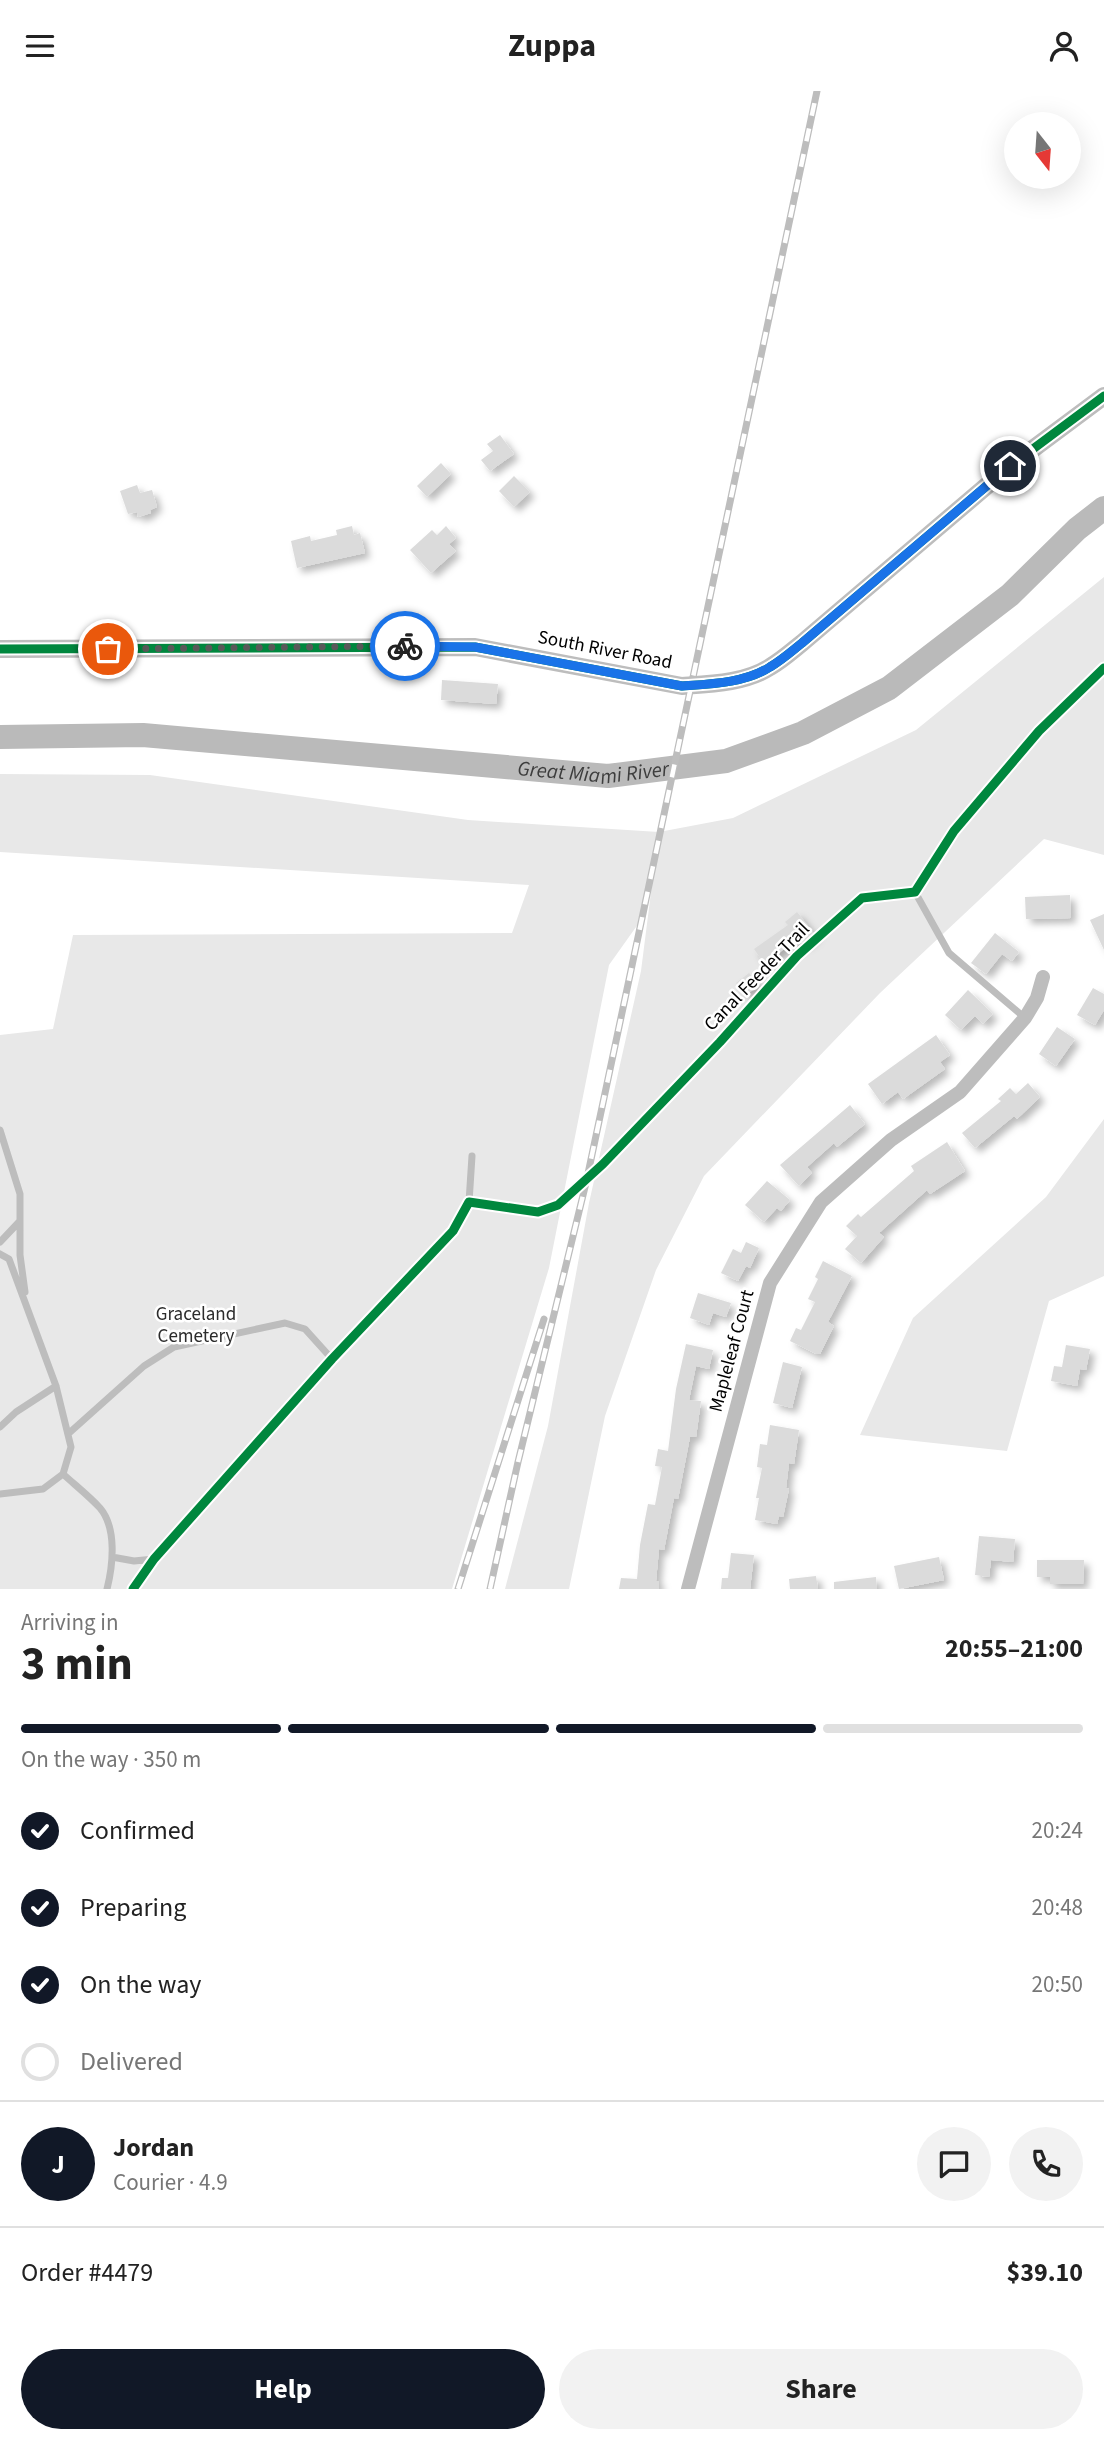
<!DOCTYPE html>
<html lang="en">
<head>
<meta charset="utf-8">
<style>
	body { margin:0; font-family:"Source Sans 3",sans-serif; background:#f2f2f2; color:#222; height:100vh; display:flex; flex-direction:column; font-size:26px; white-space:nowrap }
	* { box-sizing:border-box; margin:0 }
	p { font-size:23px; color:#767676 }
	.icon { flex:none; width:38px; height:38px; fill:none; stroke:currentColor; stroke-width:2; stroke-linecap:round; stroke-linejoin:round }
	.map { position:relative; height:1498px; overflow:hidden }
	.panel { display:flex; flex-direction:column; background:#fff; flex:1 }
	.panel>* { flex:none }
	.needle { width:46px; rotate:163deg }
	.fabs { position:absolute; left:1004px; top:21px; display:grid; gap:14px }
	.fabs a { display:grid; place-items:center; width:77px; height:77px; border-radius:50%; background:#fff; box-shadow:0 7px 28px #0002; font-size:35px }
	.pin { position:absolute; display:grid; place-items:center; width:60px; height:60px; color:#fff; margin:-30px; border:4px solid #fff; border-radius:50%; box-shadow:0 2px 7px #0007 }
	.courier { position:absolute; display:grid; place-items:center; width:70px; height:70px; margin:-35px; border:5px solid #1a73e8; border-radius:50%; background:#fff; color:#222; box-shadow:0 2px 9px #0007 }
	.summary em { font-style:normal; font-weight:700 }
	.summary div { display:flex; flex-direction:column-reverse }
	.summary { display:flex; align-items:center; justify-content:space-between; height:119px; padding:0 21px }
	h1 { font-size:46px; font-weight:700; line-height:52px }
	.bar { display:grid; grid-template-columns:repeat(4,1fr); gap:10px 7px; align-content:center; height:84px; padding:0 21px }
	.bar i { height:9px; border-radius:5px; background:#e0e0e0 }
	.bar .current { background:#111827 }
	.bar p { grid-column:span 4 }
	.line { display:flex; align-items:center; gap:18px; padding:0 21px; border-top:2px solid #e0e0e0 }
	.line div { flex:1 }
	.round { display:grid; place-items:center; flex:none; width:74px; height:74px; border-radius:37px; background:#f2f2f2 }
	ol { padding:0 21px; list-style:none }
	li { display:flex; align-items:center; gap:21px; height:77px }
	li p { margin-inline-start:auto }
	li .icon { padding:7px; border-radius:50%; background:#111827; color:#fff; stroke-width:4 }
	li:last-child { color:#767676 }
	li i { width:38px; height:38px; border:4px solid #e0e0e0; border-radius:50% }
	.action { display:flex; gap:14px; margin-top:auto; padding:14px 21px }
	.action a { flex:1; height:80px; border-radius:42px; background:#111827; color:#fff; font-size:28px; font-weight:700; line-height:80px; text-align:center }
	.action a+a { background:#f2f2f2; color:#222 }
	header { display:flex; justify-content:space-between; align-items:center; height:91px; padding:0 21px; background:#fff; font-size:32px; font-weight:700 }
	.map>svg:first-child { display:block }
	.green { fill:#e8e8e8 }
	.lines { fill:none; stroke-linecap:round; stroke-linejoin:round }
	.river { stroke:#bababa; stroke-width:24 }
	.building { fill:#dbdbdb; filter:url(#shadow) }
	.service { stroke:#bdbdbd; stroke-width:7 }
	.minor { stroke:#bdbdbd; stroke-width:14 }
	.tertiary { stroke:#bdbdbd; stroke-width:18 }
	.rail-casing { stroke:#bdbdbd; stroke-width:7 }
	.rail { stroke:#fff; stroke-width:4.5; stroke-dasharray:13; stroke-linecap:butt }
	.cycleway-casing { stroke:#fff; stroke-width:13 }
	.cycleway { stroke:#00873e; stroke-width:9 }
	.done { stroke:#595959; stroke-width:7; stroke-dasharray:0 12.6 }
	.route { stroke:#1a73e8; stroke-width:9 }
	.labels { text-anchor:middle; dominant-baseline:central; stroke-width:5; stroke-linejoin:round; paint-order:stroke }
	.street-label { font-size:19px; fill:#000; stroke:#fff }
	.park-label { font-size:19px; fill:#2c2c2c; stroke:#fff }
	.water-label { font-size:21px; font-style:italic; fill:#3d3d3d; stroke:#fff }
</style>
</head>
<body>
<header><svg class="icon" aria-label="menu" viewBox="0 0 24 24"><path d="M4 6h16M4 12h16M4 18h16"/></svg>Zuppa<svg class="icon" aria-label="person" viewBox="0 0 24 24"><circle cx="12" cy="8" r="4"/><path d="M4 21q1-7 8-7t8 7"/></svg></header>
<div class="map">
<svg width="1104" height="1498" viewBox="0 0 1104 1498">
	<defs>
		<filter id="shadow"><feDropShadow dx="5" dy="5" stdDeviation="3.5" flood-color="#0004"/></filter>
	</defs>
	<rect width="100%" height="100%" fill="#fff"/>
	<path class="green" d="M 1104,486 L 1104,764 L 1044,748 L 880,902 L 704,1085 L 656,1179 L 605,1325 L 569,1498 L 505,1498 L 548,1335 L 589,1112 L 641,880 L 657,754 L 641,829 L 609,874 L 549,1177 L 452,1498 L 0,1498 L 0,944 L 53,938 L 73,844 L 512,842 L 529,794 L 0,761 L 0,683 L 150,684 L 468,729 L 659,741 L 733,727 L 916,639 Z
		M 1104,1028 L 1104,1185 L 1049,1210 L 1007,1360 L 860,1344 L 913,1227 L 1046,1106 Z"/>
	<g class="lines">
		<path class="river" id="s1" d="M 0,646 L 143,644 L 608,685 L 726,670 L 803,642 L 889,597 L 1010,504 L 1077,438 L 1104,417"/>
	</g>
	<path class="building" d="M 500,344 L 514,363 L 490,380 L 481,369 L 493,360 L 487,353 Z
		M 441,372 L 451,383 L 427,406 L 417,395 Z
		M 514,385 L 530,401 L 514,416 L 499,400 Z
		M 137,394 L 140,402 L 152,399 L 157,416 L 150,419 L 151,422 L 138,426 L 137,421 L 128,423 L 120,400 Z
		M 352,435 L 354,444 L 360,442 L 365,462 L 297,477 L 291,450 L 310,445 L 311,450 L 337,444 L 336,439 Z
		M 446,435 L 456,447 L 449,453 L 456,460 L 431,482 L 410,459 L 432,439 L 437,444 Z
		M 442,589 L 498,593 L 496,613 L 441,609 Z
		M 1070,804 L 1071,827 L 1026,828 L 1025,806 Z
		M 797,821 L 815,844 L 803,853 L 799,848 L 764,872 L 754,858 L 788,834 L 785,831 Z
		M 1104,823 L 1104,859 L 1090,829 Z
		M 995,842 L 1019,861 L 1012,870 L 1002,863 L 986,883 L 971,872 Z
		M 749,882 L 759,894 L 746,904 L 736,892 Z
		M 1093,897 L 1104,903 L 1104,919 L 1095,934 L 1077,924 Z
		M 968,899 L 993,923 L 983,933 L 975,925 L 961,939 L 945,924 Z
		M 1057,936 L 1075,948 L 1056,975 L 1039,963 Z
		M 936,944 L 950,964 L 940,971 L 945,978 L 903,1008 L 898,1001 L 882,1013 L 868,993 Z
		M 1028,992 L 1040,1006 L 1017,1028 L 1014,1025 L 975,1057 L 962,1042 L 1001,1010 L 998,1008 L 1010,997 L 1016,1003 Z
		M 850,1014 L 865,1033 L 837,1056 L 834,1052 L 807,1076 L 812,1082 L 799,1095 L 780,1074 Z
		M 947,1051 L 965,1080 L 930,1103 L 927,1099 L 879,1142 L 884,1146 L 861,1172 L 845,1158 L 857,1145 L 846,1135 L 858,1123 L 861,1126 L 914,1080 L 911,1075 Z
		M 767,1090 L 790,1109 L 781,1120 L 777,1117 L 764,1131 L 745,1114 Z
		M 746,1151 L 759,1157 L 750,1177 L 746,1175 L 738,1190 L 721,1182 L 733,1158 L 741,1162 Z
		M 823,1170 L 852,1185 L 828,1231 L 834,1235 L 820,1263 L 816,1263 L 790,1250 L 796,1237 L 801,1239 L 815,1211 L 808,1208 L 818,1188 L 815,1186 Z
		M 698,1202 L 731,1212 L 726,1226 L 713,1222 L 709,1234 L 690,1227 Z
		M 686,1253 L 713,1259 L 709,1278 L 696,1275 L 689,1309 L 701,1310 L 696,1346 L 690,1346 L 678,1408 L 674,1407 L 664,1459 L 659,1458 L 656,1490 L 659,1490 L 659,1498 L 619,1498 L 621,1487 L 637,1488 L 640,1454 L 648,1413 L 655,1414 L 662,1376 L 655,1375 L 658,1358 L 668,1360 L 676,1298 Z
		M 1066,1254 L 1090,1258 L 1086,1279 L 1080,1278 L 1077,1295 L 1051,1290 L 1054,1275 L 1062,1276 Z
		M 783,1271 L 802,1276 L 792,1317 L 773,1312 Z
		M 770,1334 L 799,1339 L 794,1373 L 789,1372 L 786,1397 L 789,1398 L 783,1426 L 779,1425 L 777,1433 L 755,1429 L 759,1407 L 756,1407 L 762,1377 L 757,1376 L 760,1353 L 767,1354 Z
		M 979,1445 L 1015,1448 L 1013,1471 L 991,1469 L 989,1486 L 975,1484 Z
		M 731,1462 L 754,1464 L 750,1498 L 721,1498 L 722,1487 L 728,1487 Z
		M 939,1466 L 944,1489 L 899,1498 L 894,1475 Z
		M 1037,1469 L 1084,1469 L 1083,1493 L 1050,1493 L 1050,1486 L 1037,1486 Z
		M 816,1485 L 818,1498 L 790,1498 L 789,1488 Z
		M 876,1486 L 877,1498 L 834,1498 L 834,1491 Z"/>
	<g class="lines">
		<path class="service" d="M 915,801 L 949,862 L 1025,927
			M 0,1039 L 20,1103 L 20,1164 L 25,1201
			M 0,1151 L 19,1131
			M 0,1163 L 9,1168 L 56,1295 L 71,1356 L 63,1383 L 43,1398 L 0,1403
			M 0,1336 L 16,1321 L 56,1295
			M 68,1343 L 144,1275 L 174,1256 L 285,1232 L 305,1238 L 332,1268
			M 63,1383 C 75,1394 89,1405 100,1417 C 117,1437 113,1474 107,1498
			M 112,1466 L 134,1470 L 154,1468
			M 133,1498 L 154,1468 L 332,1268 L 453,1140 L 469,1111 L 472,1065"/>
		<path class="minor" d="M 688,1498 L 770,1192 L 821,1111 L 891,1049 L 960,1001 L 1025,927 L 1037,907 L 1043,886"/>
		<path class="tertiary" d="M 0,558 L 475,556 L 682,595 C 711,593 745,592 770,576 C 782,569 792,560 802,552 L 1010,375 L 1104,305"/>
		<g class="rail-casing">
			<path id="rail" d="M 458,1498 L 544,1228
				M 490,1498 L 518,1371 L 586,1092 L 817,0"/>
		</g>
		<use href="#rail" class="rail"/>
		<g class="cycleway-casing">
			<path id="cycleway" d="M 0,558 L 475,556 L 682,595 C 711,593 745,592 770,576 C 782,569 792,560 802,552 L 1010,375 L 1104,305
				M 133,1498 L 154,1468 L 332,1268 L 453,1140 L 469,1111 L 538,1121 L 558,1114 L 603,1073 L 720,951 L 797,865 L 862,807 L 915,801 L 954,740 L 1039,640 L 1104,577"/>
		</g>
		<use href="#cycleway" class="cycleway"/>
	</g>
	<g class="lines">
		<path class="done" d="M 108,558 L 405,555"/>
		<path class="route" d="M 405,555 L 475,556 L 682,595 C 711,593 745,592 770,576 C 782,569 792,560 802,552 L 1010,375"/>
	</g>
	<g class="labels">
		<g class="street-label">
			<text transform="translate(605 559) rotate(11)">South River Road</text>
			<text transform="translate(757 886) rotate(-46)">Canal Feeder Trail</text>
			<text transform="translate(732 1260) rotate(-75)">Mapleleaf Court</text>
		</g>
		<g class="park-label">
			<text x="196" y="1223">Graceland<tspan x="196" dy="22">Cemetery</tspan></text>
		</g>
		<g class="water-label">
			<text stroke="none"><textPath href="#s1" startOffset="595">Great Miami River</textPath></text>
		</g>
	</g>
</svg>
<div class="fabs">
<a><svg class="needle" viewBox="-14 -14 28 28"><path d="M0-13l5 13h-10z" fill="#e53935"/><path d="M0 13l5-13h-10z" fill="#767676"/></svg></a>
</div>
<div class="pin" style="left:108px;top:558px;background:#ea580c"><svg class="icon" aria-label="bag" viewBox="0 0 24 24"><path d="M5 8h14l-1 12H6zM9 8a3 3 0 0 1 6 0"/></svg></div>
<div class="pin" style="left:1010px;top:375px;background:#1f2937"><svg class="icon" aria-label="home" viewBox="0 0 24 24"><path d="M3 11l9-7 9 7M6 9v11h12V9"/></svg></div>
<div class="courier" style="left:405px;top:555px"><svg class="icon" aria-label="bike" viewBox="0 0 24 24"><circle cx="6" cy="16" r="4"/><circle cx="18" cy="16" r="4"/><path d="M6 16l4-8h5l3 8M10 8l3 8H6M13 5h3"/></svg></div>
</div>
<section class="panel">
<div class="summary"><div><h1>3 min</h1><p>Arriving in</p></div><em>20:55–21:00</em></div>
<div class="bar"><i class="current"></i><i class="current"></i><i class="current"></i><i></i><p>On the way · 350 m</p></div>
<ol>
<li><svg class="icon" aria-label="check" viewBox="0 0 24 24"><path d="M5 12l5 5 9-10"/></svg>Confirmed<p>20:24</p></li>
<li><svg class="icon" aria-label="check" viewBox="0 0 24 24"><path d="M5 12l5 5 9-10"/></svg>Preparing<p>20:48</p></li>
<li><svg class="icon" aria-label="check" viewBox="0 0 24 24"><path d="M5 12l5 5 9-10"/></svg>On the way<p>20:50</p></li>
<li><i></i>Delivered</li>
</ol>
<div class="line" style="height:126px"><b class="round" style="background:#111827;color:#fff">J</b><div><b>Jordan</b><p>Courier · 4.9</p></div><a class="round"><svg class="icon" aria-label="chat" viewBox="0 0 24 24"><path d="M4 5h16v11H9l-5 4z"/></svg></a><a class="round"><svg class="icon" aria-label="phone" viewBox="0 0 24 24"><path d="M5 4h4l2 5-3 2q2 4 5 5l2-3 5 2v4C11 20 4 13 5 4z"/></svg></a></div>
<div class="line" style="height:91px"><div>Order #4479</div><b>$39.10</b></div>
<div class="action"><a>Help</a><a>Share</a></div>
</section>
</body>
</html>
